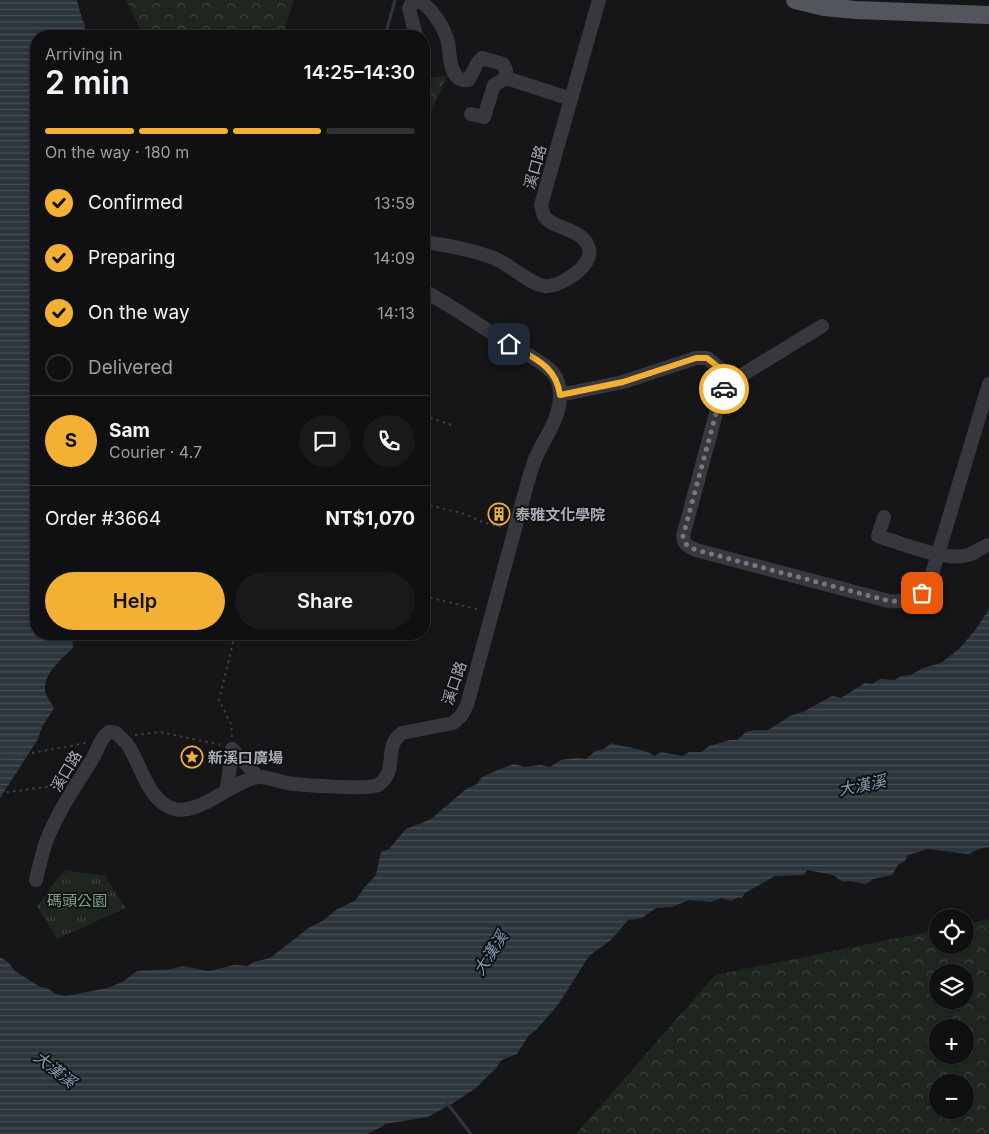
<!DOCTYPE html>
<html lang="en">
<head>
<meta charset="utf-8">
<style>
	body { margin:0; font-family:Inter,"Noto Sans TC",sans-serif; background:#19191b; color:#f1f3f6; height:100vh; display:flex; flex-direction:column; font-size:19px; white-space:nowrap }
	* { box-sizing:border-box; margin:0 }
	p { font-size:16px; color:#9c9d9f }
	.icon { flex:none; width:28px; height:28px; fill:none; stroke:currentColor; stroke-width:2; stroke-linecap:round; stroke-linejoin:round }
	.map { position:relative; flex:1; overflow:hidden }
	.panel { position:absolute; left:30px; top:30px; width:400px; height:610px; display:flex; flex-direction:column; background:#101012; border-radius:20px; box-shadow:0 1px 4px #0004,0 0 0 1px #303032 }
	.panel>* { flex:none }
	.controls { position:absolute; left:929px; top:909px; display:grid; gap:10px }
	.controls a { display:grid; place-items:center; width:45px; height:45px; border-radius:50%; background:#101012; box-shadow:0 1px 4px #0004,0 0 0 1px #303032; font-size:25px }
	.pin { position:absolute; display:grid; place-items:center; width:42px; height:42px; color:#fff; margin:-21px; border-radius:10px; box-shadow:0 2px 8px #0006 }
	.courier { position:absolute; display:grid; place-items:center; width:50px; height:50px; margin:-25px; border:4px solid #f2b134; border-radius:50%; background:#fff; color:#222; box-shadow:0 1px 6px #0007 }
	.headline em { font-style:normal; font-weight:600 }
	.headline div { display:flex; flex-direction:column-reverse }
	.headline { display:flex; align-items:center; justify-content:space-between; height:85px; padding:0 15px }
	h1 { font-size:32px; font-weight:600; line-height:38px }
	.bar { display:grid; grid-template-columns:repeat(4,1fr); gap:8px 5px; align-content:center; height:60px; padding:0 15px }
	.bar i { height:6px; border-radius:4px; background:#303032 }
	.bar .active { background:#f2b134 }
	.bar p { grid-column:span 4 }
	.line { display:flex; align-items:center; gap:12px; padding:0 15px; border-top:1px solid #303032 }
	.line div { flex:1 }
	.round { display:grid; place-items:center; flex:none; width:52px; height:52px; border-radius:26px; background:#19191b }
	ol { padding:0 15px; list-style:none }
	li { display:flex; align-items:center; gap:15px; height:55px }
	li p { margin-inline-start:auto }
	li .icon { padding:5px; border-radius:50%; background:#f2b134; color:#111; stroke-width:4 }
	li:last-child { color:#9c9d9f }
	li i { width:28px; height:28px; border:2px solid #303032; border-radius:50% }
	.primary-button { display:flex; gap:10px; margin-top:auto; padding:10px 15px }
	.primary-button a { flex:1; height:58px; border-radius:30px; background:#f2b134; color:#111; font-size:20px; font-weight:600; line-height:58px; text-align:center }
	.primary-button a+a { background:#19191b; color:#f1f3f6 }
	.map>svg:first-child { display:block }
	.forest { fill:url(#forest-crowns); fill-rule:evenodd }
	.park { fill:url(#park-tufts) }
	.water { fill:url(#water-rules) }
	.lines { fill:none; stroke-linecap:round; stroke-linejoin:round }
	.stream { stroke:#2c353c; stroke-width:3 }
	.building { fill:url(#building-back-hatch); stroke:#303034 }
	.path { stroke:#3d3f44; stroke-width:2; stroke-dasharray:2.5 4; stroke-linecap:butt }
	.minor { stroke:#37383d; stroke-width:14 }
	.major { stroke:#53555c; stroke-width:18 }
	.done { stroke:#757880; stroke-width:5; stroke-dasharray:0 9 }
	.route { stroke:#f2b134; stroke-width:6 }
	.labels { text-anchor:middle; dominant-baseline:central; stroke-width:4; stroke-linejoin:round; paint-order:stroke }
	.street-label { font-size:15px; fill:#a8adb8; stroke:#111113 }
	.poi-label { font-size:15px; font-weight:bold; fill:#a8adb8; stroke:#111113; text-anchor:start }
	.park-label { font-size:15px; fill:#7fa381; stroke:#111113 }
	.water-label { font-size:16px; font-style:italic; fill:#7f9bb3; stroke:#111113 }
</style>
</head>
<body>
<div class="map">
<svg width="989" height="1134" viewBox="0 0 989 1134">
	<defs>
		<pattern id="forest-crowns" width="20" height="18" patternUnits="userSpaceOnUse" patternTransform="scale(1.25)"><rect width="20" height="18" fill="#1e261f"/><path d="M2 6a3 3 0 1 1 6 0M12 15a3 3 0 1 1 6 0" fill="none" stroke="#3c433d"/></pattern>
		<pattern id="park-tufts" width="24" height="20" patternUnits="userSpaceOnUse" patternTransform="scale(1.25)"><rect width="24" height="20" fill="#1e261f"/><path d="M3 7l-1-3M5 7V3M7 7l1-3M15 17l-1-3M17 17v-4M19 17l1-3" fill="none" stroke="#3c433d"/></pattern>
		<pattern id="water-rules" width="6" height="5" patternUnits="userSpaceOnUse" patternTransform="scale(1.25)"><rect width="6" height="5" fill="#2c353c"/><path d="M0 2.5h6" fill="none" stroke="#485056"/></pattern>
		<pattern id="building-back-hatch" width="6" height="6" patternUnits="userSpaceOnUse" patternTransform="scale(1.25)"><rect width="6" height="6" fill="#404145"/><path d="M-1 5l2 2M0 0l6 6M5-1l2 2" fill="none" stroke="#595a5e"/></pattern>
	</defs>
	<rect width="100%" height="100%" fill="#161618"/>
	<path class="forest" d="M 126,0 L 294,0 L 283,36 L 144,36 Z
		M 447,76 L 424,128 L 424,78 Z
		M 989,919 L 989,1134 L 576,1134 L 715,975 L 937,930 L 938,945 L 965,945 L 965,924 ZM 965,972 L 965,1000 L 938,1000 L 938,972 ZM 938,1028 L 965,1028 L 965,1055 L 938,1055 ZM 938,1082 L 965,1082 L 965,1110 L 938,1110 Z"/>
	<path class="park" d="M 64,870 L 105,876 L 126,908 L 57,939 L 37,906 Z"/>
	<path class="water" d="M 0,0 L 77,0 L 82,19 L 85,25 L 83,35 L 84,36 L 36,36 L 36,634 L 72,634 L 73,648 C 62,658 40,677 46,694 C 48,699 52,704 54,708 L 42,727 L 38,739 L 0,798 Z
		M 989,609 L 989,847 L 979,849 L 969,854 L 927,849 L 918,852 L 908,855 L 905,861 L 898,865 L 892,875 L 873,879 L 866,884 L 848,881 L 843,882 L 833,875 L 807,870 L 804,875 L 775,876 L 745,893 L 741,899 L 739,897 L 731,901 L 721,898 L 712,902 L 689,900 L 672,907 L 656,908 L 642,918 L 628,920 L 611,940 L 589,956 L 558,1005 L 535,1031 L 529,1035 L 517,1054 L 502,1060 L 497,1067 L 476,1088 L 453,1103 L 428,1117 L 385,1124 L 383,1126 L 367,1134 L 0,1134 L 0,957 L 8,962 L 15,971 L 40,987 L 47,988 L 56,994 L 66,996 L 108,988 L 124,981 L 137,971 L 172,969 L 182,966 L 209,971 L 234,965 L 248,966 L 254,962 L 270,958 L 310,927 L 321,922 L 336,910 L 356,900 L 363,889 L 376,875 L 381,852 L 389,849 L 406,829 L 431,819 L 466,789 L 477,784 L 482,777 L 500,769 L 514,764 L 525,767 L 541,765 L 550,767 L 561,760 L 577,758 L 586,759 L 595,751 L 604,749 L 611,743 C 626,748 641,747 655,756 L 661,752 L 683,756 L 689,752 L 702,752 L 709,746 L 730,740 L 737,740 L 746,732 L 755,730 L 768,730 L 792,715 L 803,712 L 832,696 L 841,698 L 865,683 L 872,684 L 880,679 L 895,680 L 901,676 L 911,675 L 923,668 L 941,663 L 959,649 L 976,629 Z"/>
	<g class="lines">
		<path class="stream" d="M 385,36 L 395,0
			M 447,1103 L 471,1134"/>
	</g>
	<path class="building" d="M 494,503 L 509,508 L 503,524 L 488,519 Z"/>
	<g class="lines">
		<path class="path" d="M 424,416 L 452,425
			M 424,504 L 465,514 L 482,522 L 503,527
			M 424,596 L 480,610
			M 135,735 L 160,732 L 222,745
			M 232,737 L 231,724 L 219,700 L 235,634
			M 0,759 L 86,743
			M 0,793 L 62,785"/>
		<path class="minor" d="M 416,36 L 409,8 L 412,3 L 418,0 C 432,8 444,27 448,42 C 450,52 449,69 457,77 C 460,80 463,80 468,80 C 474,74 474,64 482,58 L 503,64 L 506,70 L 506,78 L 571,99
			M 471,114 L 484,117 L 494,85 L 506,78
			M 424,242 C 447,245 472,250 494,258 C 511,265 526,282 544,286 C 559,288 594,266 589,249 C 584,228 554,230 544,216 C 543,213 542,208 541,205 L 599,0
			M 822,326 L 742,375 L 732,378 L 721,395 L 683,536 C 684,545 688,546 696,550 L 889,601 C 906,603 918,598 929,584 L 989,384
			M 560,395 L 623,382 L 696,358 L 707,358 L 732,378
			M 884,517 L 878,536 C 900,543 946,562 968,555 C 975,553 981,547 989,545
			M 232,749 L 258,777
			M 227,789 L 232,749
			M 36,880 C 39,867 42,854 46,842 C 57,813 75,787 91,761 C 98,751 99,739 109,732 L 116,733 C 120,737 126,742 129,747 C 141,766 147,796 169,807 C 196,820 230,782 257,777 C 265,776 278,781 287,783 C 300,785 368,790 378,785 C 400,770 382,747 402,733 L 453,723 L 461,716 L 467,705 L 528,481 C 531,472 533,463 537,455 C 546,436 560,418 560,395 C 560,388 558,379 553,373 C 544,362 521,351 509,344 C 480,326 454,307 424,291"/>
		<path class="major" d="M 795,0 L 824,7 L 856,10 L 989,15"/>
	</g>
	<g class="lines">
		<path class="done" d="M 724,389 L 721,395 L 683,536 C 684,545 688,546 696,550 L 889,601 C 903,602 911,600 922,593"/>
		<path class="route" d="M 509,344 C 533,358 556,365 560,395 L 623,382 L 696,358 L 707,358 L 732,378 L 724,389"/>
	</g>
	<defs>
		<g id="building-ring" transform="scale(1.125)"><circle r="9.5" fill="#111113" stroke="#f2b134" stroke-width="1.5"/><path d="M-4-6H4V6H1V3H-1V6H-4ZM-2.5-4.3h1.7v1.8h-1.7ZM.8-4.3h1.7v1.8H.8ZM-2.5-1h1.7V.8h-1.7ZM.8-1h1.7V.8H.8Z" fill="#f2b134"/></g>
		<g id="sight-ring" transform="scale(1.125)"><circle r="9.5" fill="#111113" stroke="#f2b134" stroke-width="1.5"/><path d="M0-6L1.8-2.2L6-1.7L2.9 1.2L3.7 5.4L0 3.3L-3.7 5.4L-2.9 1.2L-6-1.7L-1.8-2.2Z" fill="#f2b134"/></g>
	</defs>
	<g fill-rule="evenodd">
		<use href="#building-ring" x="499" y="514"/>
		<use href="#sight-ring" x="192" y="757"/>
	</g>
	<g class="labels">
		<g class="street-label">
			<text transform="translate(535 167) rotate(-74)">溪口路</text>
			<text transform="translate(454 683) rotate(-71)">溪口路</text>
			<text transform="translate(66 771) rotate(-59)">溪口路</text>
		</g>
		<g class="poi-label">
			<text x="515" y="514">泰雅文化學院</text>
			<text x="208" y="757">新溪口廣場</text>
		</g>
		<g class="park-label">
			<text x="77" y="900">碼頭公園</text>
		</g>
		<g class="water-label">
			<text transform="translate(862 785) rotate(-11)">大漢溪</text>
			<text transform="translate(490 953) rotate(-57)">大漢溪</text>
			<text transform="translate(55 1069) rotate(38)">大漢溪</text>
		</g>
	</g>
</svg>
<div class="controls">
<a><svg class="icon" aria-label="locate" viewBox="0 0 24 24"><circle cx="12" cy="12" r="6"/><path d="M12 2v4M12 18v4M2 12h4M18 12h4"/></svg></a>
<a><svg class="icon" aria-label="layers" viewBox="0 0 24 24"><path d="M12 4l9 5-9 5-9-5zM3 14l9 5 9-5"/></svg></a>
<a>+</a>
<a>−</a>
</div>
<div class="pin" style="left:922px;top:593px;background:#ea580c"><svg class="icon" aria-label="bag" viewBox="0 0 24 24"><path d="M5 8h14l-1 12H6zM9 8a3 3 0 0 1 6 0"/></svg></div>
<div class="pin" style="left:509px;top:344px;background:#1f2937"><svg class="icon" aria-label="home" viewBox="0 0 24 24"><path d="M3 11l9-7 9 7M6 9v11h12V9"/></svg></div>
<div class="courier" style="left:724px;top:389px"><svg class="icon" aria-label="car" viewBox="0 0 24 24"><path d="M5 17H2v-5l4-1 3-4h7l3 4 3 1v5h-3M9 17h6M6 11h13"/><circle cx="7" cy="17" r="2"/><circle cx="17" cy="17" r="2"/></svg></div>
<section class="panel">
<div class="headline"><div><h1>2 min</h1><p>Arriving in</p></div><em>14:25–14:30</em></div>
<div class="bar"><i class="active"></i><i class="active"></i><i class="active"></i><i></i><p>On the way · 180 m</p></div>
<ol>
<li><svg class="icon" aria-label="check" viewBox="0 0 24 24"><path d="M5 12l5 5 9-10"/></svg>Confirmed<p>13:59</p></li>
<li><svg class="icon" aria-label="check" viewBox="0 0 24 24"><path d="M5 12l5 5 9-10"/></svg>Preparing<p>14:09</p></li>
<li><svg class="icon" aria-label="check" viewBox="0 0 24 24"><path d="M5 12l5 5 9-10"/></svg>On the way<p>14:13</p></li>
<li><i></i>Delivered</li>
</ol>
<div class="line" style="height:90px"><b class="round" style="background:#f2b134;color:#111">S</b><div><b>Sam</b><p>Courier · 4.7</p></div><a class="round"><svg class="icon" aria-label="chat" viewBox="0 0 24 24"><path d="M4 5h16v11H9l-5 4z"/></svg></a><a class="round"><svg class="icon" aria-label="phone" viewBox="0 0 24 24"><path d="M5 4h4l2 5-3 2q2 4 5 5l2-3 5 2v4C11 20 4 13 5 4z"/></svg></a></div>
<div class="line" style="height:65px"><div>Order #3664</div><b>NT$1,070</b></div>
<div class="primary-button"><a>Help</a><a>Share</a></div>
</section>
</div>
</body>
</html>
